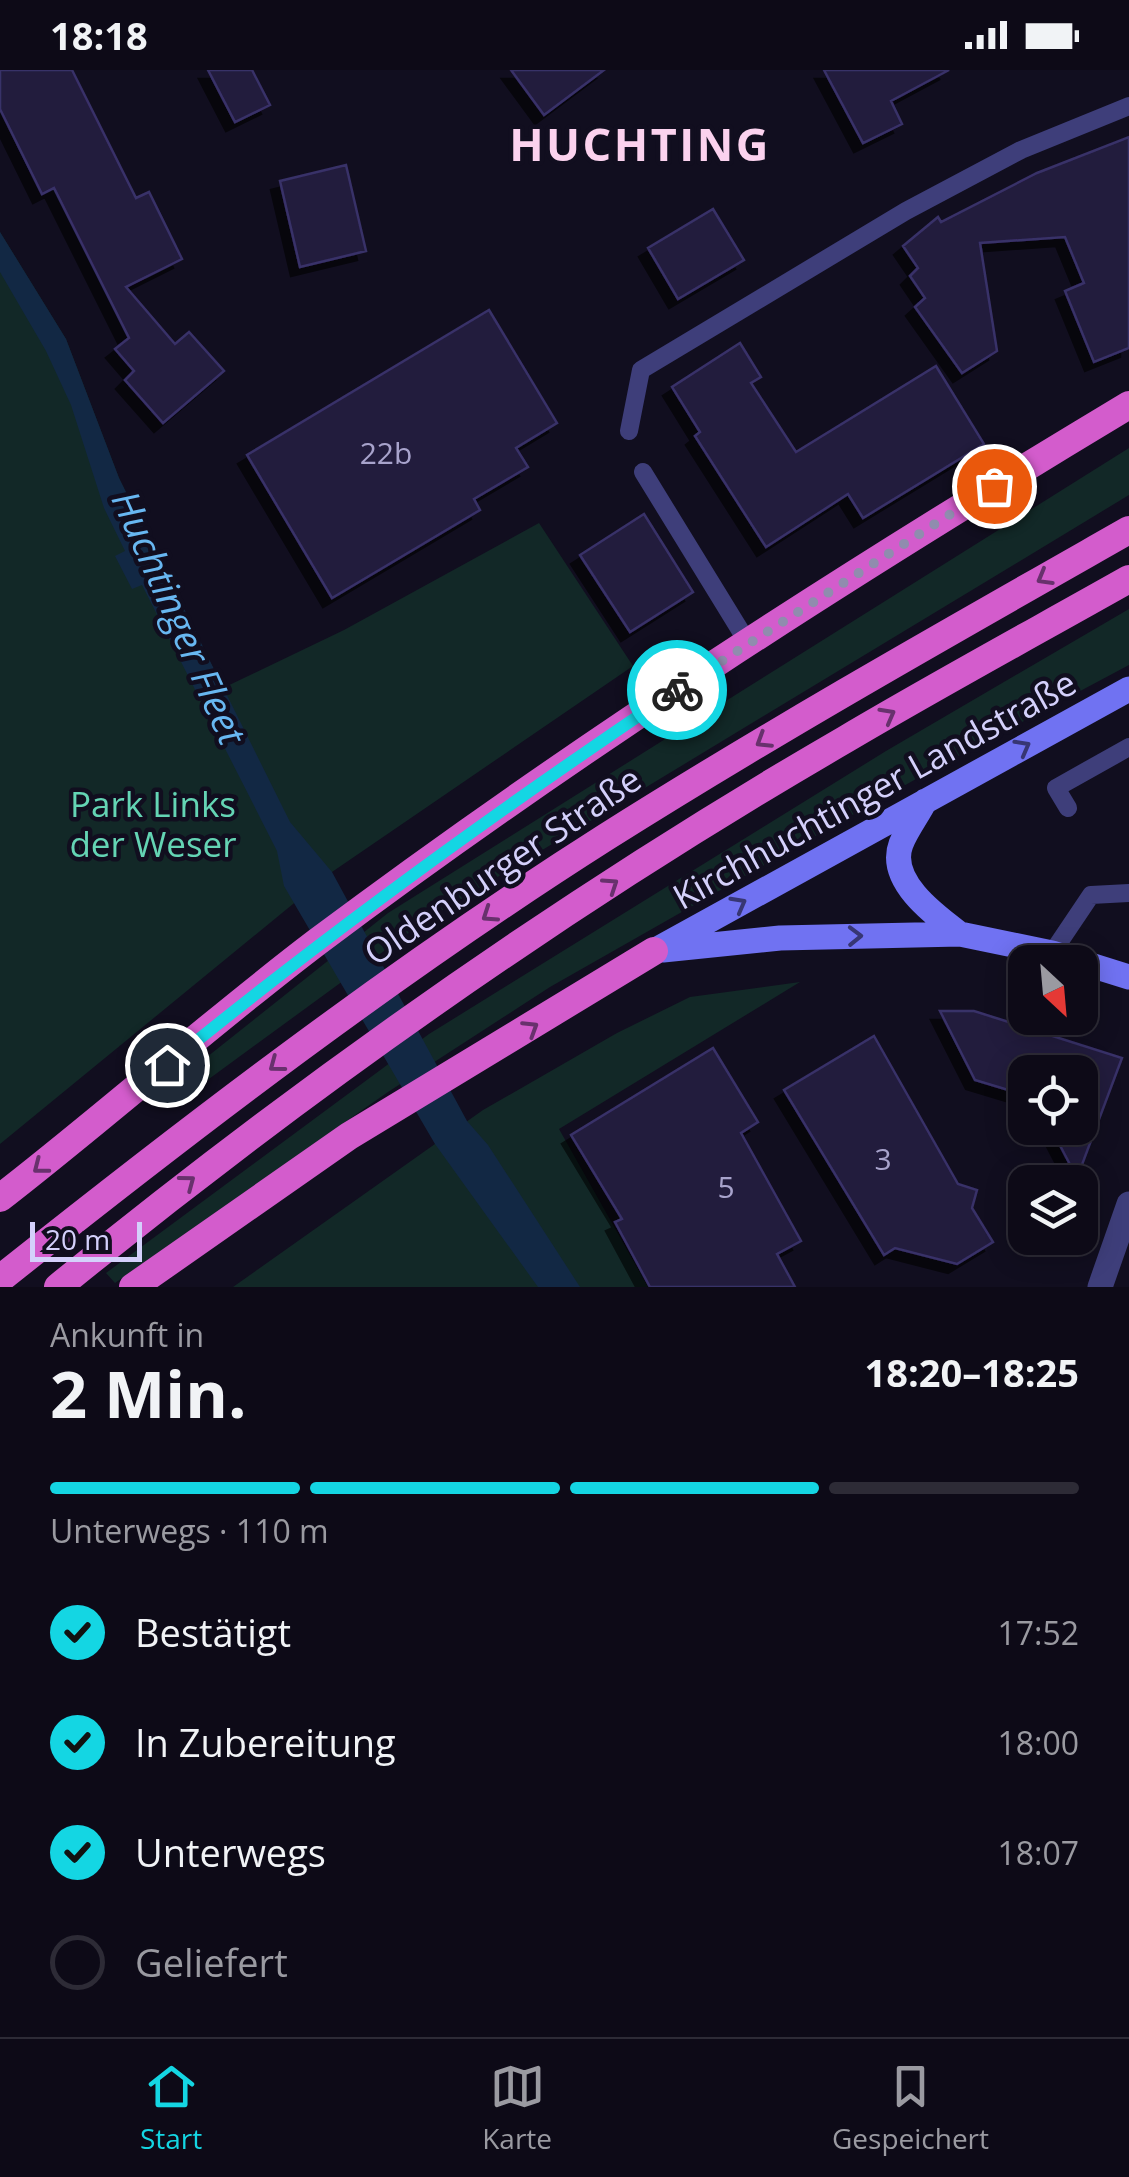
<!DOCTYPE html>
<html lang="de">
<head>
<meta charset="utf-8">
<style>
	body { margin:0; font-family:"Open Sans",sans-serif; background:#161320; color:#f1f3f6; height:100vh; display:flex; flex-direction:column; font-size:38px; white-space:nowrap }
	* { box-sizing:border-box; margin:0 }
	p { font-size:32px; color:#9a9aa1 }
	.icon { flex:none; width:55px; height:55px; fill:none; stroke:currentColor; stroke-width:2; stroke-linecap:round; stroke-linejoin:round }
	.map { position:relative; height:1217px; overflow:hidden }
	.drawer { display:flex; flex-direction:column; background:#0d0a17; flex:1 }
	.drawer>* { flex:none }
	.needle { width:65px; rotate:154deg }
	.tools { position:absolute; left:1008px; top:875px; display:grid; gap:20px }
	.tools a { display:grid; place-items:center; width:90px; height:90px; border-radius:20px; background:#0d0a17; box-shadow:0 5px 25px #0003,0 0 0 2px #2d2b36; font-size:50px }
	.scale { position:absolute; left:30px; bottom:25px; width:112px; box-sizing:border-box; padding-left:10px; border:5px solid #d4d0fb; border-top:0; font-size:28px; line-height:35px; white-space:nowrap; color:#d4d0fb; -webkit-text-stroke:8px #110e1f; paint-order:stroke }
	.pin { position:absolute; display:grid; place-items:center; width:85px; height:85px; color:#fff; margin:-42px; border:5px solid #fff; border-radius:50%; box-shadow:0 2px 10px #0007 }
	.courier { position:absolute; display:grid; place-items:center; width:100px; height:100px; margin:-50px; border:8px solid #14d6e3; border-radius:50%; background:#fff; color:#222; box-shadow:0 2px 12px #0007 }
	.summary em { font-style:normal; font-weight:700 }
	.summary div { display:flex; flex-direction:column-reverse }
	.summary { display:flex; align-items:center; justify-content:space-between; height:170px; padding:0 50px }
	h1 { font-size:65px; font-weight:700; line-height:75px }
	.bar { display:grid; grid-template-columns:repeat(4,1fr); gap:15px 10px; align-content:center; height:120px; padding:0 50px }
	.bar i { height:12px; border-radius:8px; background:#2d2b36 }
	.bar .on { background:#14d6e3 }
	.bar p { grid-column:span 4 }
	ol { padding:0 50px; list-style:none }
	li { display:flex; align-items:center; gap:30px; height:110px }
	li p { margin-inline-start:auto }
	li .icon { padding:10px; border-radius:50%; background:#14d6e3; color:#111; stroke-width:4 }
	li:last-child { color:#9a9aa1 }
	li i { width:55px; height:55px; border:5px solid #2d2b36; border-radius:50% }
	.status { display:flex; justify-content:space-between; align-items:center; height:70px; padding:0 50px; background:#0d0a17; direction:ltr }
	.status svg { height:28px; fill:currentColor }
	.menu { display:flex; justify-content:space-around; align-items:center; height:140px; border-top:2px solid #2d2b36; background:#0d0a17; font-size:28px; color:#9a9aa1 }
	.menu a { display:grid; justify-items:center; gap:5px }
	.menu .on { color:#14d6e3 }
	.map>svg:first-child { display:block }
	.green { fill:#122827 }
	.water { fill:#122844 }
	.building { fill:#221c3e; stroke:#393068; stroke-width:2.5; filter:url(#shadow) }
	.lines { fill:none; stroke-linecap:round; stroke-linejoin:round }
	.service { stroke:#3e3e7a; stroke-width:18 }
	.minor { stroke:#3e3e7a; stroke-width:25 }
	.secondary { stroke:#7072f2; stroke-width:25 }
	.trunk { stroke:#d35ccc; stroke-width:28 }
	.oneway { stroke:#68316d }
	.oneway2 { stroke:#373673 }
	.done { stroke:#908cae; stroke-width:10; stroke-dasharray:0 18 }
	.route { stroke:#14d6e3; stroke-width:12 }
	.labels { text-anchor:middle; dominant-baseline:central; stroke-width:9; stroke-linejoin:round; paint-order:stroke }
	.number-label { font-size:30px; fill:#a8a3cc }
	.street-label { font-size:35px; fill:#d4d0fb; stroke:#110e1f }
	.park-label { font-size:35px; fill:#64d4b4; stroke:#110e1f }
	.water-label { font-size:38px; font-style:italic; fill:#68b7f1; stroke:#110e1f }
	.district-label { font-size:45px; font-weight:bold; letter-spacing:2.5px; fill:#fbd2ee; stroke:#110e1f }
</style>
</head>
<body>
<div class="status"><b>18:18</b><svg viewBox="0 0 49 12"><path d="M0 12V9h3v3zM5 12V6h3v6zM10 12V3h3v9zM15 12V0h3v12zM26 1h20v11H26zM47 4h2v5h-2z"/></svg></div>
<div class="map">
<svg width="1129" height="1217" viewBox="0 0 1129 1217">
	<defs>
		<filter id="shadow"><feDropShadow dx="-9" dy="9" stdDeviation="0" flood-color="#0009"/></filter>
	</defs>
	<rect width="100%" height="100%" fill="#110e1f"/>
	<path class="green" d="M 0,162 L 66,269 L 119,408 L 223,618 L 344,560 L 539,453 L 633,596 L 332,802 L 0,1074 Z
		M 1129,378 L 1129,425 L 425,851 L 183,1028 L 173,1014 L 388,843 Z
		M 1129,539 L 1129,595 L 923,705 L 550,917 L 388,1022 L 115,1213 L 106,1203 L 429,964 L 886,681 Z
		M 800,912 L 559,1059 L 648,1217 L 233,1217 L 483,1040 L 617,963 L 690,927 Z"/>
	<path class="water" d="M 0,162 L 66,269 L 119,408 L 290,752 L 332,802 L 467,1051 L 488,1075 L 580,1217 L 538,1217 L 435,1074 L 284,816 L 277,781 L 142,515 L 132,519 L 115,486 L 125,481 L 104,438 L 71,335 L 46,281 L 0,202 Z"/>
	<path class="building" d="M 0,0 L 72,0 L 136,128 L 149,122 L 182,189 L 126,217 L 175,274 L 189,262 L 224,301 L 163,353 L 125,310 L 134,301 L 115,279 L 129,268 L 54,118 L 42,124 L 0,39 Z
		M 208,0 L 252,0 L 270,35 L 235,52 Z
		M 511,0 L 604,0 L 544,45 Z
		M 824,0 L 949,0 L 891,31 L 902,54 L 863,73 Z
		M 1129,67 L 1129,278 L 1094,292 L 1065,221 L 1084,213 L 1065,167 L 980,173 L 997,281 L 962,303 L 915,237 L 925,228 L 910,206 L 918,198 L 903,176 L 938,147 L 941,152 L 1037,103 Z
		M 346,95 L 366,181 L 300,197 L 280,111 Z
		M 713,139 L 744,190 L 678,229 L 648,178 Z
		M 489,240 L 557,353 L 516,378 L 528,397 L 474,429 L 480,440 L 332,528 L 247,385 Z
		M 740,273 L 761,307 L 751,313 L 796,382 L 936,296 L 984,374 L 863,448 L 848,424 L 766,477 L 695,366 L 700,362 L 672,317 Z
		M 644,444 L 693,522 L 630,562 L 580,485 Z
		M 940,941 L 974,941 L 1122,988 L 1077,1108 L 1051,1058 L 1080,1058 L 1080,1002 L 1025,1002 L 1025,1025 L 975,1010 Z
		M 874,966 L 958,1114 L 977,1120 L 972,1138 L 993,1172 L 957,1194 L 895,1178 L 884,1185 L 784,1020 Z
		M 713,978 L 758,1052 L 741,1063 L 801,1171 L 777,1184 L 795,1217 L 650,1217 L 615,1152 L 622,1149 L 571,1065 Z"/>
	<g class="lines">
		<path class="service" d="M 629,361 L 641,300 L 906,141 L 1021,80 L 1129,36
			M 643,402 L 748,573
			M 1068,738 L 1056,718 L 1129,677
			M 1052,883 L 1091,825 L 1129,823"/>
		<path class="minor" d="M 1100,1217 L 1129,1134"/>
		<path class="secondary" d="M 925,731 C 918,745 907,759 901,774 C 887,811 936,846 960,864
			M 663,880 L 780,868 L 960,864 L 1052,883 L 1129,907
			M 654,881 L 1129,619"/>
		<path class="trunk" d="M 0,1128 C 107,1045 209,954 317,872 C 577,677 851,502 1129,335
			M 0,1209 C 196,1053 395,901 606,767 C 777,659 953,560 1129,460
			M 58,1217 C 305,1016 570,829 846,669 C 939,614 1035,562 1129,509
			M 133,1217 L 349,1066 L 654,881"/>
	</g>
	<defs><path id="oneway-chevron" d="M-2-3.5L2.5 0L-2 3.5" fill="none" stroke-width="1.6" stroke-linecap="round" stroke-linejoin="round" transform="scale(2.5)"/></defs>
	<g class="oneway">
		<use href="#oneway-chevron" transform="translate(1044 508) rotate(150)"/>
		<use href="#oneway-chevron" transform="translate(888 645) rotate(-29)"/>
		<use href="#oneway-chevron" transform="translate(763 671) rotate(148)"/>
		<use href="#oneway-chevron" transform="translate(611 815) rotate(-34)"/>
		<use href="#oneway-chevron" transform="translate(489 845) rotate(146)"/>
		<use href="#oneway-chevron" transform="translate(531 958) rotate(-32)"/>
		<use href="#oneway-chevron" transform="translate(276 995) rotate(143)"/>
		<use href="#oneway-chevron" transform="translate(40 1097) rotate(142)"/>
		<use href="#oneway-chevron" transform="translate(188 1112) rotate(-37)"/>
	</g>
	<g class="oneway2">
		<use href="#oneway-chevron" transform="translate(1023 677) rotate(-29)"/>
		<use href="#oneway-chevron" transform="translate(739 834) rotate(-29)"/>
		<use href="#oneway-chevron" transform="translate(855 866) rotate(-1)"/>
	</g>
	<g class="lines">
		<path class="done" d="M 677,620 L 994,416"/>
		<path class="route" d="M 167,995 C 331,861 501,738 677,620"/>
	</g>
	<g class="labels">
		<g class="number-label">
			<text x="386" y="382">22b</text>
			<text x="883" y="1088">3</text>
			<text x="726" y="1116">5</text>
		</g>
		<g class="street-label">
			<text transform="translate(874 719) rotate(-29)">Kirchhuchtinger Landstraße</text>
			<text transform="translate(502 795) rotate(-34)">Oldenburger Straße</text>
		</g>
		<g class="park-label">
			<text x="153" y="733">Park Links<tspan x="153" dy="40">der Weser</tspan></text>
		</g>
		<g class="water-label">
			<text transform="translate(180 547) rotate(66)">Huchtinger Fleet</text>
		</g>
		<g class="district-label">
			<text x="640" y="73">HUCHTING</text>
		</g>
	</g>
</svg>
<div class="tools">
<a><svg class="needle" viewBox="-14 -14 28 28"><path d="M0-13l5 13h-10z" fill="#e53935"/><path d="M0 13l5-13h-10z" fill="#9a9aa1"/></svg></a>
<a><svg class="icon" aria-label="locate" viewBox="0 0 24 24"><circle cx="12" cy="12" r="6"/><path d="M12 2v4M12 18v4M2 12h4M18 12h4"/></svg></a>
<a><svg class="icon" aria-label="layers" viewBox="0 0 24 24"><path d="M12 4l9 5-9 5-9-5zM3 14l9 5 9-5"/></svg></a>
</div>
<div class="scale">20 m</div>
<div class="pin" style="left:994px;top:416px;background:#ea580c"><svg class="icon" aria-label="bag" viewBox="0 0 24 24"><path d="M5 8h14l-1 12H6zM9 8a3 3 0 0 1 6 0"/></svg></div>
<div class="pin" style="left:167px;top:995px;background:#1f2937"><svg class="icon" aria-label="home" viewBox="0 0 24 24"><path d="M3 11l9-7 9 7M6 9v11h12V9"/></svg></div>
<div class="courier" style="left:677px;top:620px"><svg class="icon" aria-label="bike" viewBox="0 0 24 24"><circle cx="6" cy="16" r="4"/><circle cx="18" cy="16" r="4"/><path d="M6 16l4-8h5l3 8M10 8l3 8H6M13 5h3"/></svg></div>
</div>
<section class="drawer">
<div class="summary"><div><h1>2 Min.</h1><p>Ankunft in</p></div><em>18:20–18:25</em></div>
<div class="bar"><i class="on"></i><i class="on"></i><i class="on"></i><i></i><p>Unterwegs · 110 m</p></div>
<ol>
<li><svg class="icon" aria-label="check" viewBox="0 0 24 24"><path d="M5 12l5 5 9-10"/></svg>Bestätigt<p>17:52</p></li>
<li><svg class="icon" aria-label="check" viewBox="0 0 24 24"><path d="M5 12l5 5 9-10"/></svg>In Zubereitung<p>18:00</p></li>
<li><svg class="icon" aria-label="check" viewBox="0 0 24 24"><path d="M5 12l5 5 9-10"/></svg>Unterwegs<p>18:07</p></li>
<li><i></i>Geliefert</li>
</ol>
</section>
<nav class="menu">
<a class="on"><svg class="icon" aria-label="home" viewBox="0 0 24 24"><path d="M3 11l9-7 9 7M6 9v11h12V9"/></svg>Start</a>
<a><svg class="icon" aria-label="map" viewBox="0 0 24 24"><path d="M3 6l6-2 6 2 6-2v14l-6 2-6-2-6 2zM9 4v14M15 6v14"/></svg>Karte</a>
<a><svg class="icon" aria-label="saved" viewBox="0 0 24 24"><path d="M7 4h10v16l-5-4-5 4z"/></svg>Gespeichert</a>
</nav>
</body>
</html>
